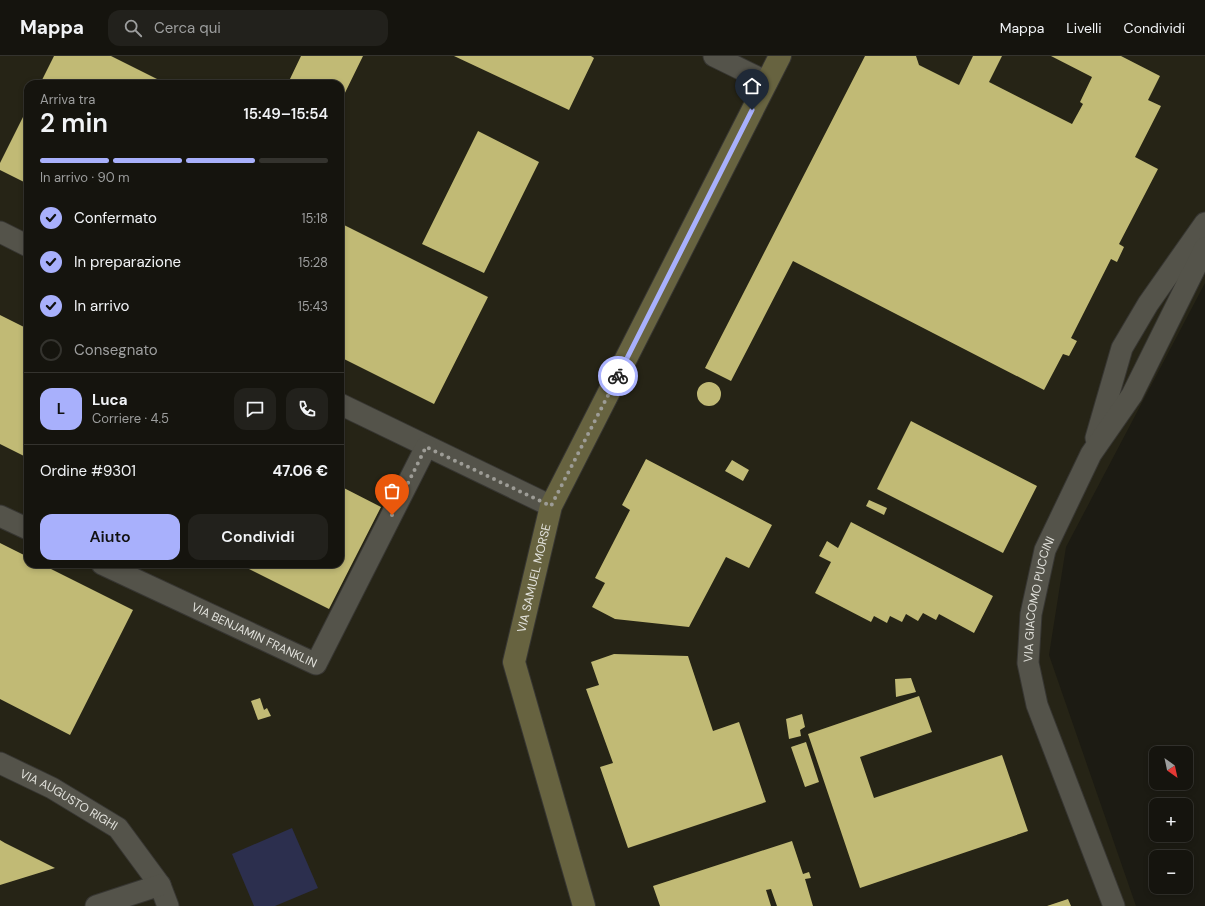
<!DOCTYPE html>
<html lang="it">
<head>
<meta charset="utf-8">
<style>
	body { margin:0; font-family:"DM Sans",sans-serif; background:#22211c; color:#f1f3f6; height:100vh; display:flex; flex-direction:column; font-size:15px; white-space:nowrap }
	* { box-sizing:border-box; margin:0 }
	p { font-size:13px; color:#9d9e9e }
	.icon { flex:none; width:22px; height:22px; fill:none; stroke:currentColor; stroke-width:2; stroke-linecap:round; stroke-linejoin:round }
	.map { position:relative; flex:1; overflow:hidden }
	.drawer { position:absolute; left:24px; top:24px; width:320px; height:488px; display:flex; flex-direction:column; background:#15140e; border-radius:12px; box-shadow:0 2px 6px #0003,0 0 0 1px #34332e }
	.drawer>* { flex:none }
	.needle { width:26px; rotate:147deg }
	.buttons { position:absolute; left:1149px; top:690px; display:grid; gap:8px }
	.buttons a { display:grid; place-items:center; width:44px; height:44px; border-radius:8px; background:#15140e; box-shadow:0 2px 6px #0003,0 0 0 1px #34332e; font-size:20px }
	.pin { position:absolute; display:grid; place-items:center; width:34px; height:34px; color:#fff; margin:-41px -17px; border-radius:50% 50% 50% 0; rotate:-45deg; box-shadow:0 0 4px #0007 }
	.pin .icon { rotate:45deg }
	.courier { position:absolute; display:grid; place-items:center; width:40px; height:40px; margin:-20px; border:3px solid #a8b0fc; border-radius:50%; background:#fff; color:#222; box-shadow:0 1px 5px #0007 }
	.head em { font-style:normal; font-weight:600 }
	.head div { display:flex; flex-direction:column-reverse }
	.head { display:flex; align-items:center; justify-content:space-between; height:68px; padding:0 16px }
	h1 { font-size:26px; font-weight:600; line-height:30px }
	.bar { display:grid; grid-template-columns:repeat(4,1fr); gap:6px 4px; align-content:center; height:48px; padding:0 16px }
	.bar i { height:5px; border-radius:3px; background:#34332e }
	.bar .selected { background:#a8b0fc }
	.bar p { grid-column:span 4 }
	.line { display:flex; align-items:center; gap:10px; padding:0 16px; border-top:1px solid #34332e }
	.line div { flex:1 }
	.round { display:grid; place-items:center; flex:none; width:42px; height:42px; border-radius:12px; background:#22211c }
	ol { padding:0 16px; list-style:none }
	li { display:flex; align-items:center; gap:12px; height:44px }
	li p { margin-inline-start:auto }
	li .icon { padding:4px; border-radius:50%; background:#a8b0fc; color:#111; stroke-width:4 }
	li:last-child { color:#9d9e9e }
	li i { width:22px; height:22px; border:2px solid #34332e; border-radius:50% }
	.button { display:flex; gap:8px; margin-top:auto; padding:8px 16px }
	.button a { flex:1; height:46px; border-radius:12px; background:#a8b0fc; color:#111; font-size:16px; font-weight:600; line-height:46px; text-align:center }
	.button a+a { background:#22211c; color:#f1f3f6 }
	header { display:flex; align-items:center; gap:24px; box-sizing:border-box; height:56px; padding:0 20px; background:#15140e; border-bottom:1px solid #34332e }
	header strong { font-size:19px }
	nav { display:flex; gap:22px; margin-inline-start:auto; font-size:14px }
	.search { width:280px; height:36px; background:#22211c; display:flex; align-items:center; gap:10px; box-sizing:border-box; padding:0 14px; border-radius:12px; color:#9d9e9e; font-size:15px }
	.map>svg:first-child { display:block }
	.built { fill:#262416; fill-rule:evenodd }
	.green { fill:#2c2f4e }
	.building { fill:#c1ba75 }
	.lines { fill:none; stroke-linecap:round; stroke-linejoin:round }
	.street-casing { stroke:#373632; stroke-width:23 }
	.secondary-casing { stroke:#373632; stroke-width:24 }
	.street { stroke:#54534a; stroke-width:21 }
	.secondary { stroke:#676340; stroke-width:22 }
	.done { stroke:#9d9c96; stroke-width:4; stroke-dasharray:0 7.2 }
	.route { stroke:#a8b0fc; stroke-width:5 }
	.labels { text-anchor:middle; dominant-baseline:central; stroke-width:4; stroke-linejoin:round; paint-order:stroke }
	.street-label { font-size:12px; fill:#e2e2dc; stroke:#13120a }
</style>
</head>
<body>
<header>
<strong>Mappa</strong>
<div class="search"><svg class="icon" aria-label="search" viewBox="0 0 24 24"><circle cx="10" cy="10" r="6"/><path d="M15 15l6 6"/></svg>Cerca qui</div>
<nav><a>Mappa</a><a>Livelli</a><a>Condividi</a></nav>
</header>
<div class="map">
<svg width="1205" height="850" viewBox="0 0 1205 850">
	<rect width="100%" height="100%" fill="#1c1b13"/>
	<path class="built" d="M 0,0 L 1205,0 L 1205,227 L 1066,491 L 1049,599 L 1136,850 L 0,850 ZM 28,28 L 340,28 L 340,508 L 28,508 Z"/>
	<path class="green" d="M 292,772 L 318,832 L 275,850 L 254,850 L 232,798 Z"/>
	<path class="building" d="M 54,0 L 111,0 L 167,28 L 40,28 Z
		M 301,0 L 363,0 L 340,47 L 340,28 L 296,28 L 289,25 Z
		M 454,0 L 591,0 L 594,2 L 569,54 Z
		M 865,0 L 916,0 L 919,9 L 959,29 L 973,0 L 1002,0 L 989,26 L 1072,68 L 1083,48 L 1080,46 L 1092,21 L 1051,0 L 1121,0 L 1160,20 L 1148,44 L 1161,50 L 1135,101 L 1158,113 L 1119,188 L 1124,191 L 1117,206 L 1111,203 L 1071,282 L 1077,285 L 1069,300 L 1063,298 L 1044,334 L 793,205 L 731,325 L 705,312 Z
		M 28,51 L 28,128 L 0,114 L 0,107 Z
		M 478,75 L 539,106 L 484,217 L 422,188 Z
		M 340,167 L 488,241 L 434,348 L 340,301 Z
		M 0,259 L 28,273 L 28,402 L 0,388 Z
		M697 338a12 12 0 1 1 24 0a12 12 0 1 1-24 0Z
		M 911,365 L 1037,430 L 1003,497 L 877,433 Z
		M 646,403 L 772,469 L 749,512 L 726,501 L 689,571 L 615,563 L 592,551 L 605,527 L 595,522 L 630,454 L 622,449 Z
		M 732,404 L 749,414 L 743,425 L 725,415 Z
		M 340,430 L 381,451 L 329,553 L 239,508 L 340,508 Z
		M 869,444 L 887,452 L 884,459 L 866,450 Z
		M 851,466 L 993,540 L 974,577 L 939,558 L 936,564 L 923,557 L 918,565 L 906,558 L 902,566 L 890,560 L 887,567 L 874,560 L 871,566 L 815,537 L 831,506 L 819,500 L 827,485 L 838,492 Z
		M 0,487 L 28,501 L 28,508 L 41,508 L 133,554 L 70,679 L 0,643 Z
		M 614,598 L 688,600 L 713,675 L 739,666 L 766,746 L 628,792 L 600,711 L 613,707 L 586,633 L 599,629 L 591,606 Z
		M 911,622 L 916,636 L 896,641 L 895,623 Z
		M 919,640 L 932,676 L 860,701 L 874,742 L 1002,699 L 1028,775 L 860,832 L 808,678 Z
		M 260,642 L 264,654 L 267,652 L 271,660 L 258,664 L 251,645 Z
		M 802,658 L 805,671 L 800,674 L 801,680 L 789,683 L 786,663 Z
		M 806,686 L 819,726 L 805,731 L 791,691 Z
		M 0,784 L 5,787 L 55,812 L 0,829 Z
		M 792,785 L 803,818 L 809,816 L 811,822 L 805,823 L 813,850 L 777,850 L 771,833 L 766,834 L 771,850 L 660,850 L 653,830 Z
		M 1068,843 L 1071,850 L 1047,850 Z"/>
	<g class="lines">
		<g class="street-casing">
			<g id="street">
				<path d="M 714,0 L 767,26"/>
				<path d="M 0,176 L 28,190"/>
				<path d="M 340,348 L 551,450"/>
				<path d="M 1096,382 L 1122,292 L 1148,248 L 1205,167"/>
				<path d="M 0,460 L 28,473"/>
				<path id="s1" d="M 102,508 L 316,608 L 426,391"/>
				<path id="s2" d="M 0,707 L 52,732 L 118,772 L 160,829 L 168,850"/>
				<path d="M 96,850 L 160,829"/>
				<path id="s3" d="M 1114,850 L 1037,649 L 1028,607 L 1031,558 L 1045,494 L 1091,398 L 1132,339 L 1205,192"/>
			</g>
		</g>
		<g class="secondary-casing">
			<g id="secondary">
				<path id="s4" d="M 584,850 L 514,606 L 551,450 L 780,0"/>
			</g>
		</g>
		<use href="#street" class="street"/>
		<use href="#secondary" class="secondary"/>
	</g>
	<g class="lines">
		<path class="done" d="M 392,459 L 426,391 L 551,450 L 618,320"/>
		<path class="route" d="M 618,320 L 752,54"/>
	</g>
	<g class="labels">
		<g class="street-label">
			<text stroke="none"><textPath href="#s4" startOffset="340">VIA SAMUEL MORSE</textPath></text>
			<text stroke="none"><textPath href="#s3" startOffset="323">VIA GIACOMO PUCCINI</textPath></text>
			<text stroke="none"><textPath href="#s1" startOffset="168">VIA BENJAMIN FRANKLIN</textPath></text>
			<text stroke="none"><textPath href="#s2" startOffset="78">VIA AUGUSTO RIGHI</textPath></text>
		</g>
	</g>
</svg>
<div class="buttons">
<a><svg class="needle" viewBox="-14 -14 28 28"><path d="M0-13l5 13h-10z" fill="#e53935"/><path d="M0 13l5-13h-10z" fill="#9d9e9e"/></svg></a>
<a>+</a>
<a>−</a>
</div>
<div class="pin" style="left:392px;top:459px;background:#ea580c"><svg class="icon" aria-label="bag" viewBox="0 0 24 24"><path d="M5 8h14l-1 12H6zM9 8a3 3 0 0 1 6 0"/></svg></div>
<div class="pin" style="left:752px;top:54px;background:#1f2937"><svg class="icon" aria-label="home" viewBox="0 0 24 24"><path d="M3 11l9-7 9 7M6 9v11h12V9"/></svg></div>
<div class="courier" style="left:618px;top:320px"><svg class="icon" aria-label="bike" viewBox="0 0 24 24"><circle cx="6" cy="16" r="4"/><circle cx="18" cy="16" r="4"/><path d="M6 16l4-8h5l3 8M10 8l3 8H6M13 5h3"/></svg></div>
<section class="drawer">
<div class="head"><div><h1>2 min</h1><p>Arriva tra</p></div><em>15:49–15:54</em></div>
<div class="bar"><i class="selected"></i><i class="selected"></i><i class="selected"></i><i></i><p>In arrivo · 90 m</p></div>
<ol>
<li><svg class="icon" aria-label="check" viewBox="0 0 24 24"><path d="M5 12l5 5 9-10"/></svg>Confermato<p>15:18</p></li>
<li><svg class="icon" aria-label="check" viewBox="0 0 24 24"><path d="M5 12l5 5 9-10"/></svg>In preparazione<p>15:28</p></li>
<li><svg class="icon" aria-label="check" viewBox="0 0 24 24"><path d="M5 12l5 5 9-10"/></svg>In arrivo<p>15:43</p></li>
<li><i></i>Consegnato</li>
</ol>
<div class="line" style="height:72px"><b class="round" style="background:#a8b0fc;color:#111">L</b><div><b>Luca</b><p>Corriere · 4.5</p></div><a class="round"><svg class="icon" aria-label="chat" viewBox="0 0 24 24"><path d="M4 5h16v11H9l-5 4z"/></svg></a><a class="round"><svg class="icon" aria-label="phone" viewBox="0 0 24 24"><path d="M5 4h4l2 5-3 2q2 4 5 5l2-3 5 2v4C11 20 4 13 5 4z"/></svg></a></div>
<div class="line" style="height:52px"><div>Ordine #9301</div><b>47.06 €</b></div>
<div class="button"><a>Aiuto</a><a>Condividi</a></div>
</section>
</div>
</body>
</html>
